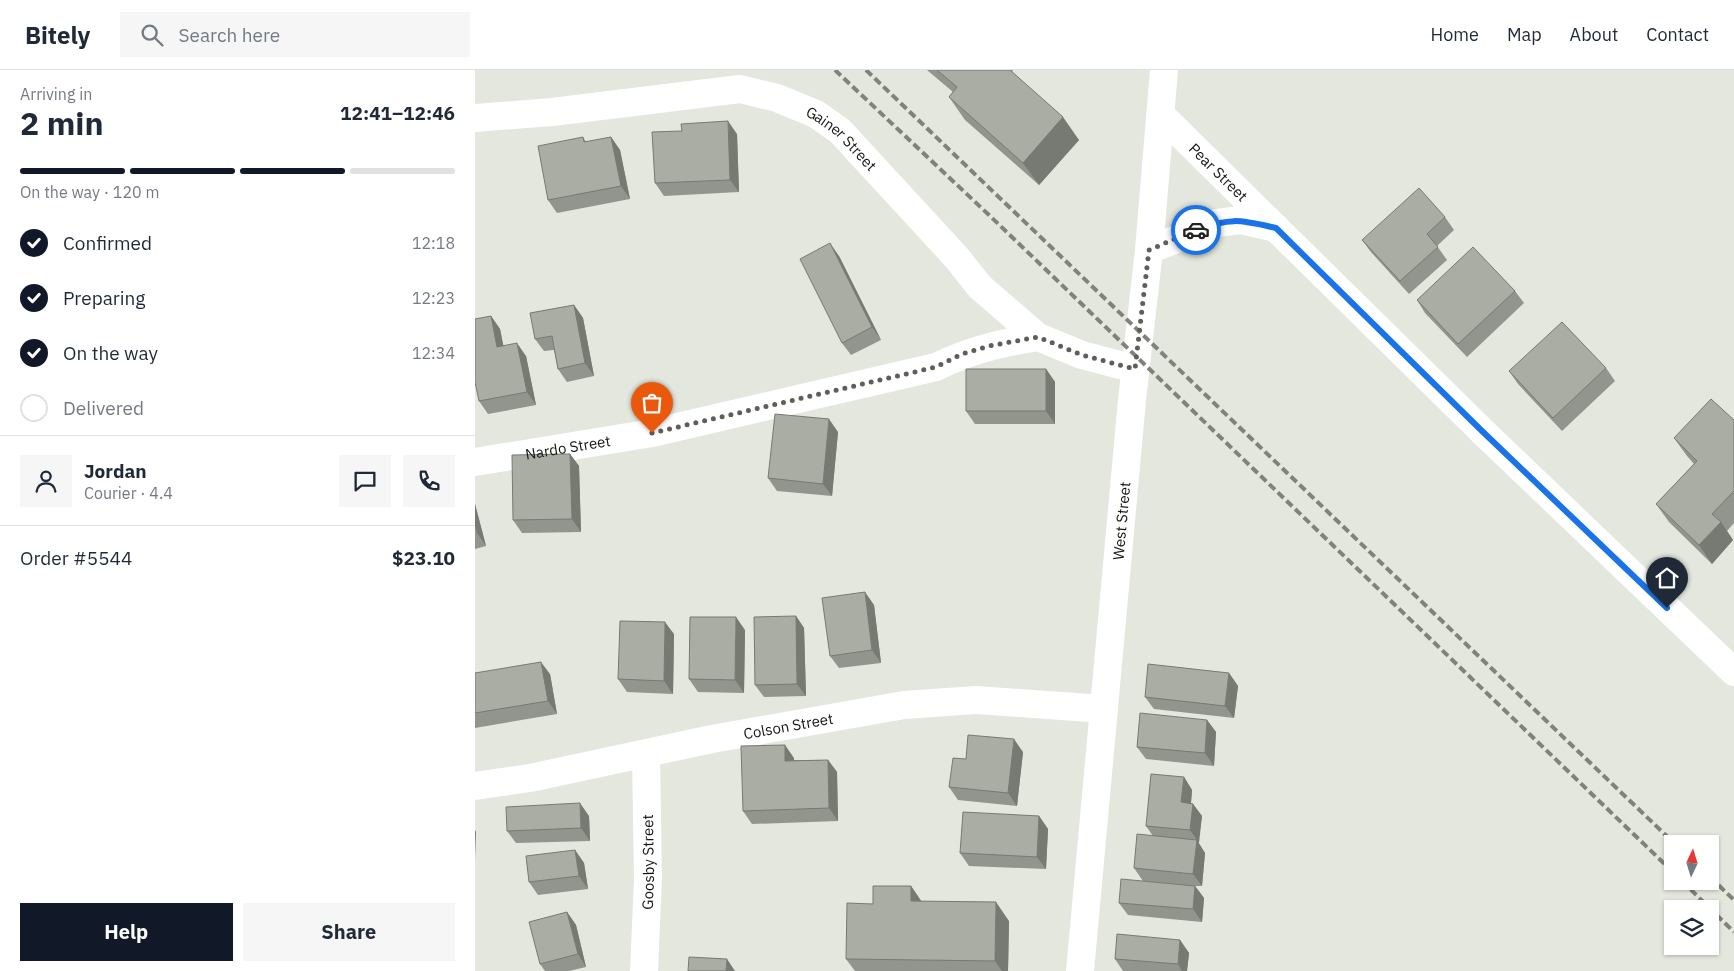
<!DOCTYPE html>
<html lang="en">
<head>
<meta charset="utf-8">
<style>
	body { margin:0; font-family:"IBM Plex Sans",sans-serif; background:#f6f6f7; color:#1f2937; height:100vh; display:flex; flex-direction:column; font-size:19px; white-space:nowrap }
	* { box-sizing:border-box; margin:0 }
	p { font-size:16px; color:#747a83 }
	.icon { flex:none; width:28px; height:28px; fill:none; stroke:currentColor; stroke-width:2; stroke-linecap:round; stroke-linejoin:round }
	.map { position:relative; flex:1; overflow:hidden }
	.drawer { display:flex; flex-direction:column; background:#fff; width:475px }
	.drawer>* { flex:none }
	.needle { width:32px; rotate:4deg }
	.tools { position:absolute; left:1189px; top:765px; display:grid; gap:10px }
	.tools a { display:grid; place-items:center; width:55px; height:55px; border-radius:0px; background:#fff; box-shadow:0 1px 4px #0004; font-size:25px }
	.pin { position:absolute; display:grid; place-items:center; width:42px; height:42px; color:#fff; margin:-51px -21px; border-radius:50% 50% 50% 0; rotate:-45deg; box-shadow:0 0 5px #0007 }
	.pin .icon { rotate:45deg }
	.courier { position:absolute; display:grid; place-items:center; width:50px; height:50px; margin:-25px; border:4px solid #1a73e8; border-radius:50%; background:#fff; color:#222; box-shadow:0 1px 6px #0007 }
	.overview em { font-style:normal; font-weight:700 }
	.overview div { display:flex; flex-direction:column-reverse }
	.overview { display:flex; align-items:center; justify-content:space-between; height:85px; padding:0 20px }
	h1 { font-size:32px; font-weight:700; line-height:38px }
	.bar { display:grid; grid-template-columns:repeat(4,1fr); gap:8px 5px; align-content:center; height:60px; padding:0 20px }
	.bar i { height:6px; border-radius:4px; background:#e0e1e3 }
	.bar .selected { background:#111827 }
	.bar p { grid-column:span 4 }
	.line { display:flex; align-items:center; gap:12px; padding:0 20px; border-top:1px solid #e0e1e3 }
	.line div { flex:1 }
	.round { display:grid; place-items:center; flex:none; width:52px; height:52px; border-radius:0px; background:#f6f6f7 }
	ol { padding:0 20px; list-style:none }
	li { display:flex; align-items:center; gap:15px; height:55px }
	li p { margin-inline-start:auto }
	li .icon { padding:5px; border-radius:50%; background:#111827; color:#fff; stroke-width:4 }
	li:last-child { color:#747a83 }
	li i { width:28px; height:28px; border:2px solid #e0e1e3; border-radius:50% }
	.action { display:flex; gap:10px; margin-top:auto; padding:10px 20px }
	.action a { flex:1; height:58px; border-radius:0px; background:#111827; color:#fff; font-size:20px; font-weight:700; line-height:58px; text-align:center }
	.action a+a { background:#f6f6f7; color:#1f2937 }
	header { display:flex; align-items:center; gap:30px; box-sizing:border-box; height:70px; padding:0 25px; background:#fff; border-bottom:1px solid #e0e1e3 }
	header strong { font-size:24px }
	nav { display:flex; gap:28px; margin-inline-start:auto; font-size:18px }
	.search { width:350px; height:45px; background:#f6f6f7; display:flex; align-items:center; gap:12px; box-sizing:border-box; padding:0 18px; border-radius:0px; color:#747a83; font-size:19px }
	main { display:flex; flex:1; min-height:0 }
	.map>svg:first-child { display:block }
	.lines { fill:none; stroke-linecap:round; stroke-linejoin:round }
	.minor { stroke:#fff; stroke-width:28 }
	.rail { stroke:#80827b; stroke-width:4; stroke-dasharray:8 4; stroke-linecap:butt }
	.wall { fill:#92958d }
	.shaded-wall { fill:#777973 }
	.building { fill:#aaada4; stroke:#777973 }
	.done { stroke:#5d5f59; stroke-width:5; stroke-dasharray:0 9 }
	.route { stroke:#1a73e8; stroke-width:6 }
	.labels { text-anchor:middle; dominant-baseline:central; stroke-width:4.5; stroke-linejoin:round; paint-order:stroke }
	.street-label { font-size:15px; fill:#151612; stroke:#fff }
</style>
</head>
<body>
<header>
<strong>Bitely</strong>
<div class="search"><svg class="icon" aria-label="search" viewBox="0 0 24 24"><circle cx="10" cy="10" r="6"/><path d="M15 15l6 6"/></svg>Search here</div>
<nav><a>Home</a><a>Map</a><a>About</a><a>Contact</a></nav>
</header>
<main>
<section class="drawer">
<div class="overview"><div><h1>2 min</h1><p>Arriving in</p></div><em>12:41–12:46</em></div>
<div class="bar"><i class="selected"></i><i class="selected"></i><i class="selected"></i><i></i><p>On the way · 120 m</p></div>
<ol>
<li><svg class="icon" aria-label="check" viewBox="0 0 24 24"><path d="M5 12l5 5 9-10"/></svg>Confirmed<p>12:18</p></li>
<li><svg class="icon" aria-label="check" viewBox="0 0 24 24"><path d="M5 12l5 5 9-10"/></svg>Preparing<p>12:23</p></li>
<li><svg class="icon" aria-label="check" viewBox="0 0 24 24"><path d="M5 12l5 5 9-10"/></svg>On the way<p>12:34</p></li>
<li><i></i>Delivered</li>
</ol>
<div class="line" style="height:90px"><a class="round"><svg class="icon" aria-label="person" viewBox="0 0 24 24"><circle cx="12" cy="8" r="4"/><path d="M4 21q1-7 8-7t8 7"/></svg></a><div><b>Jordan</b><p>Courier · 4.4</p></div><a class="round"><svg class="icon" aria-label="chat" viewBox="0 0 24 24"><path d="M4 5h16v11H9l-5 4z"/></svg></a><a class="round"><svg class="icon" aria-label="phone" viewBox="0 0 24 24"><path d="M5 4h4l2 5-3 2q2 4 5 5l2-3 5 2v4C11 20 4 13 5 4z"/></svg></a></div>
<div class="line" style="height:65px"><div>Order #5544</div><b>$23.10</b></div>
<div class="action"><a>Help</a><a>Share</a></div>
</section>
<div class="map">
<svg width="1259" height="901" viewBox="0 0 1259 901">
	<rect width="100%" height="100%" fill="#e3e7dd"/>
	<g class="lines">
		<g class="minor">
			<path id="s1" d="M 686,45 L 1007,361 L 1259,602"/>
			<path id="s2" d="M 0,48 L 77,42 L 265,19 L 302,28 L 341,44 L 365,61 L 482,188 L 505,217 L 563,267 L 607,285 L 660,299"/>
			<path d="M 674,180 L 742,153 L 766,150 L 801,158"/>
			<path id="s3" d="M 0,392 L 177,363 L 461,297 C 495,280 527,273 563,267"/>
			<path id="s4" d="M 0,716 L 55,708 L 237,669 L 429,635 L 501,630 L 629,639"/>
			<path id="s5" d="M 169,901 L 173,809 L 171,685"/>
			<path id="s6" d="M 605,901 L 657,330 L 674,180 L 689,0"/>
		</g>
		<path class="rail" d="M 360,0 L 514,145 L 1198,802
			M 391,0 L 1200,774
			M 1235,807 L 1259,830
			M 1207,811 L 1259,862"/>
	</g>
	<path class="wall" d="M 452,0 L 538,0 L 537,2 L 604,70 L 564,115 L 490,50 L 474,27 L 478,22 Z
		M 207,61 L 262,64 L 264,122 L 189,126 L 180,113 Z
		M 108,67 L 111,72 L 136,67 L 145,80 L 155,129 L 82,143 L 73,130 Z
		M 970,147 L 979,160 L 962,176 L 972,190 L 934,224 L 896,182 L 887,170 Z
		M 364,186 L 406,270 L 376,285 L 367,273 Z
		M 1040,221 L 1049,233 L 992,287 L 950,243 L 942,230 Z
		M 99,235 L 108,248 L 119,306 L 92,312 L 83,299 L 79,280 L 69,281 L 60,269 Z
		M 16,246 L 25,259 L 28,275 L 51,286 L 61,335 L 13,344 L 4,331 Z
		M 1131,298 L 1140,311 L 1087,361 L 1043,314 L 1034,301 Z
		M 571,299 L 580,312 L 580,354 L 500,354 L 491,341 Z
		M 1259,350 L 1259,453 L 1252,461 L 1258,470 L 1237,494 L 1194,452 L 1181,434 L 1219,394 L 1212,386 L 1199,368 Z
		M 363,362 L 357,426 L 302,421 L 293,408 Z
		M 95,384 L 104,396 L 106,462 L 47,463 L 38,450 Z
		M 0,434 L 11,476 L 0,479 Z
		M 399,535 L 406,593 L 364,598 L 355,586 Z
		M 321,546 L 329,558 L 331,626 L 289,627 L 280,615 Z
		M 270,560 L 269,623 L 223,622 L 214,609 Z
		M 199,564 L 198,624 L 152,622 L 143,609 Z
		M 0,603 L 75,604 L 82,644 L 0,658 Z
		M 754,603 L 763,616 L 759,648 L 679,639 L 670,627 Z
		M 732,650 L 741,662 L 739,696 L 671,689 L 662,677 Z
		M 548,682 L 542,736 L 483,730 L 474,717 L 491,689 Z
		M 319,688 L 319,690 L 353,690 L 362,702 L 363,751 L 277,754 L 268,741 Z
		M 709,707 L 717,720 L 716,733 L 718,734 L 727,746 L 723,773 L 730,783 L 727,816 L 720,816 L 729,828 L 727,852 L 653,845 L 644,833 L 708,815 L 668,811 L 659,798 L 678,766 L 671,756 Z
		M 114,746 L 115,771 L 41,773 L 32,761 Z
		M 564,746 L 573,759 L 571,799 L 494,796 L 485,783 Z
		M 100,780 L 109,793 L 113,819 L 63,825 L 54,812 Z
		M 436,816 L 446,831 L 534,851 L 533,901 L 380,901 L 371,889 L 398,834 Z
		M 92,842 L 101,855 L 111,897 L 94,901 L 70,901 L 65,894 Z
		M 705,870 L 714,883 L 712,901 L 648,901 L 640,889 Z"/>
	<path class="shaded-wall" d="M 588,47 L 604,70 L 564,115 L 548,93 Z
		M 253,51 L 262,64 L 264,122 L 255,110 Z
		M 136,67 L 145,80 L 155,129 L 146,116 Z
		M 355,173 L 364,186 L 406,270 L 397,257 Z
		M 99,235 L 108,248 L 119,306 L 110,293 Z
		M 16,246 L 25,259 L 31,289 L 22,277 Z
		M 42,273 L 51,286 L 61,335 L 52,322 Z
		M 571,299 L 580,312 L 580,354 L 571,341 Z
		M 354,349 L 363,362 L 357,426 L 348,414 Z
		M 95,384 L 104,396 L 106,462 L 97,449 Z
		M 0,434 L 11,476 L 2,463 L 0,456 Z
		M 1246,452 L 1258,470 L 1237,494 L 1224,475 Z
		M 390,522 L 399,535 L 406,593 L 397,580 Z
		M 321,546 L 329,558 L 331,626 L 322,614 Z
		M 261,547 L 270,560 L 269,623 L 260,610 Z
		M 190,552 L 199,564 L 198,624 L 189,611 Z
		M 66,592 L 75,604 L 82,644 L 73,631 Z
		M 754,603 L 763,616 L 759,648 L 750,636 Z
		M 732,650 L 741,662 L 739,696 L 730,683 Z
		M 539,669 L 548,682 L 542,736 L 533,723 Z
		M 310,675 L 319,688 L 319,703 L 310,691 Z
		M 353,690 L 362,702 L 363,751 L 354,738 Z
		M 709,707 L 717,720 L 715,745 L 706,732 Z
		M 105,733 L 114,746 L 115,771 L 106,758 Z
		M 718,734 L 727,746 L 724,773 L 715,760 Z
		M 564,746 L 573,759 L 571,799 L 562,787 Z
		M 0,760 L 1,762 L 0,789 Z
		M 722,770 L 730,783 L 727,816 L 718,804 Z
		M 100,780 L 109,793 L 113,819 L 104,806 Z
		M 436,816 L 449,835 L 436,831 Z
		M 720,816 L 729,828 L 727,852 L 718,839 Z
		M 521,832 L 534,851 L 533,901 L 527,901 L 520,891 Z
		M 92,842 L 101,855 L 111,897 L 103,884 Z
		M 705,870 L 714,883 L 712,901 L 707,901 L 703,894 Z
		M 252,889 L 260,901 L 251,901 Z"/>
	<path class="building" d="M 462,0 L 535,0 L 588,47 L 548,93 L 474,27 L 482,17 Z
		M 253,51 L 255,110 L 180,113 L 177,62 L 207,61 L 206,54 Z
		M 108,67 L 109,72 L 136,67 L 146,116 L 73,130 L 63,76 Z
		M 944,118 L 970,147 L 952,164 L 963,177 L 925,211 L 887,170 Z
		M 355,173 L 397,257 L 367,273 L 325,189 Z
		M 998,177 L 1040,221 L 983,274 L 942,230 Z
		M 99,235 L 110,293 L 83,299 L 77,266 L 60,269 L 55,243 Z
		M 16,246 L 22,277 L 42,273 L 52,322 L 4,331 L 0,312 L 0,249 Z
		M 1087,252 L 1131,298 L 1078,348 L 1034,301 Z
		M 491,299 L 571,299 L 571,341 L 491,341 Z
		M 1236,329 L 1259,350 L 1259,421 L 1237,444 L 1246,452 L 1224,475 L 1181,434 L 1222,391 L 1199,368 Z
		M 300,344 L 354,349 L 348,414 L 293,408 Z
		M 95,384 L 97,449 L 38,450 L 37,385 Z
		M 390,522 L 397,580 L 355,586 L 347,528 Z
		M 321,546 L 322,614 L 280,615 L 279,547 Z
		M 215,547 L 261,547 L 260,610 L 214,609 Z
		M 145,551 L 190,552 L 189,611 L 143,609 Z
		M 66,592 L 73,631 L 0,643 L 0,603 Z
		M 673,594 L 754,603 L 750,636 L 670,627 Z
		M 665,643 L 732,650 L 730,683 L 662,677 Z
		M 493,665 L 539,669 L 533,723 L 474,717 L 478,688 L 491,689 Z
		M 310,675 L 310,691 L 353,690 L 354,738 L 268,741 L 266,676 Z
		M 676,704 L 709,707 L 706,732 L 718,734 L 715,760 L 671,756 Z
		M 105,733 L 106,758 L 32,761 L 31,737 Z
		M 488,742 L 564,746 L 562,787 L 485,783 Z
		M 662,764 L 722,770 L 718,804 L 659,798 Z
		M 100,780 L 104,806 L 54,812 L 51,786 Z
		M 646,809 L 720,816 L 718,839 L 644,833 Z
		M 398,816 L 436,816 L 436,831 L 521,832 L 520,891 L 371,889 L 372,833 L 398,834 Z
		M 92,842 L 103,884 L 65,894 L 54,852 Z
		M 642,864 L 705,870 L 703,894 L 640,889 Z
		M 214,887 L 252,889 L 251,901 L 213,901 Z"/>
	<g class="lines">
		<path class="done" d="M 177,363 L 461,297 L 487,284 L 514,276 L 563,267 L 607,285 L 660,299 L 674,180 L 721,160"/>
		<path class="route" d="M 721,160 C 757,147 765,150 801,158 L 1007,361 L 1192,538"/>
	</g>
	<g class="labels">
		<g class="street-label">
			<text stroke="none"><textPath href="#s2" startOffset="382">Gainer Street</textPath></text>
			<text stroke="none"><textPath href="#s1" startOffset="81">Pear Street</textPath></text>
			<text stroke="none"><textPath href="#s3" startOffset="94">Nardo Street</textPath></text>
			<text stroke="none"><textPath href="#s6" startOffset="452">West Street</textPath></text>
			<text stroke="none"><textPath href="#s4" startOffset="319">Colson Street</textPath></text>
			<text stroke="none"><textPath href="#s5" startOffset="109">Goosby Street</textPath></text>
		</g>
	</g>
</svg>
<div class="tools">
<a><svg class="needle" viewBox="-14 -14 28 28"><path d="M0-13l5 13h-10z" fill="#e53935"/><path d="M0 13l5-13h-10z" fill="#747a83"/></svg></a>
<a><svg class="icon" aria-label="layers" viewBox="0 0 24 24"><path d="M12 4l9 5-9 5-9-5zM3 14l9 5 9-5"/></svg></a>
</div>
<div class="pin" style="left:177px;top:363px;background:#ea580c"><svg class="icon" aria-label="bag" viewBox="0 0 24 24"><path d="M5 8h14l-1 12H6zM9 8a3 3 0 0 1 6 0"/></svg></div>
<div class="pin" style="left:1192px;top:538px;background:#1f2937"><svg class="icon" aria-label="home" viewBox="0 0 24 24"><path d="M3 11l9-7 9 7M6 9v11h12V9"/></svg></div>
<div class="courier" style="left:721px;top:160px"><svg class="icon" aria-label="car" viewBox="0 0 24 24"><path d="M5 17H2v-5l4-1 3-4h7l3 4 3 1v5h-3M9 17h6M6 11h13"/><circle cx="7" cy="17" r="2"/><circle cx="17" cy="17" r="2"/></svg></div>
</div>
</main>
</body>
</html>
